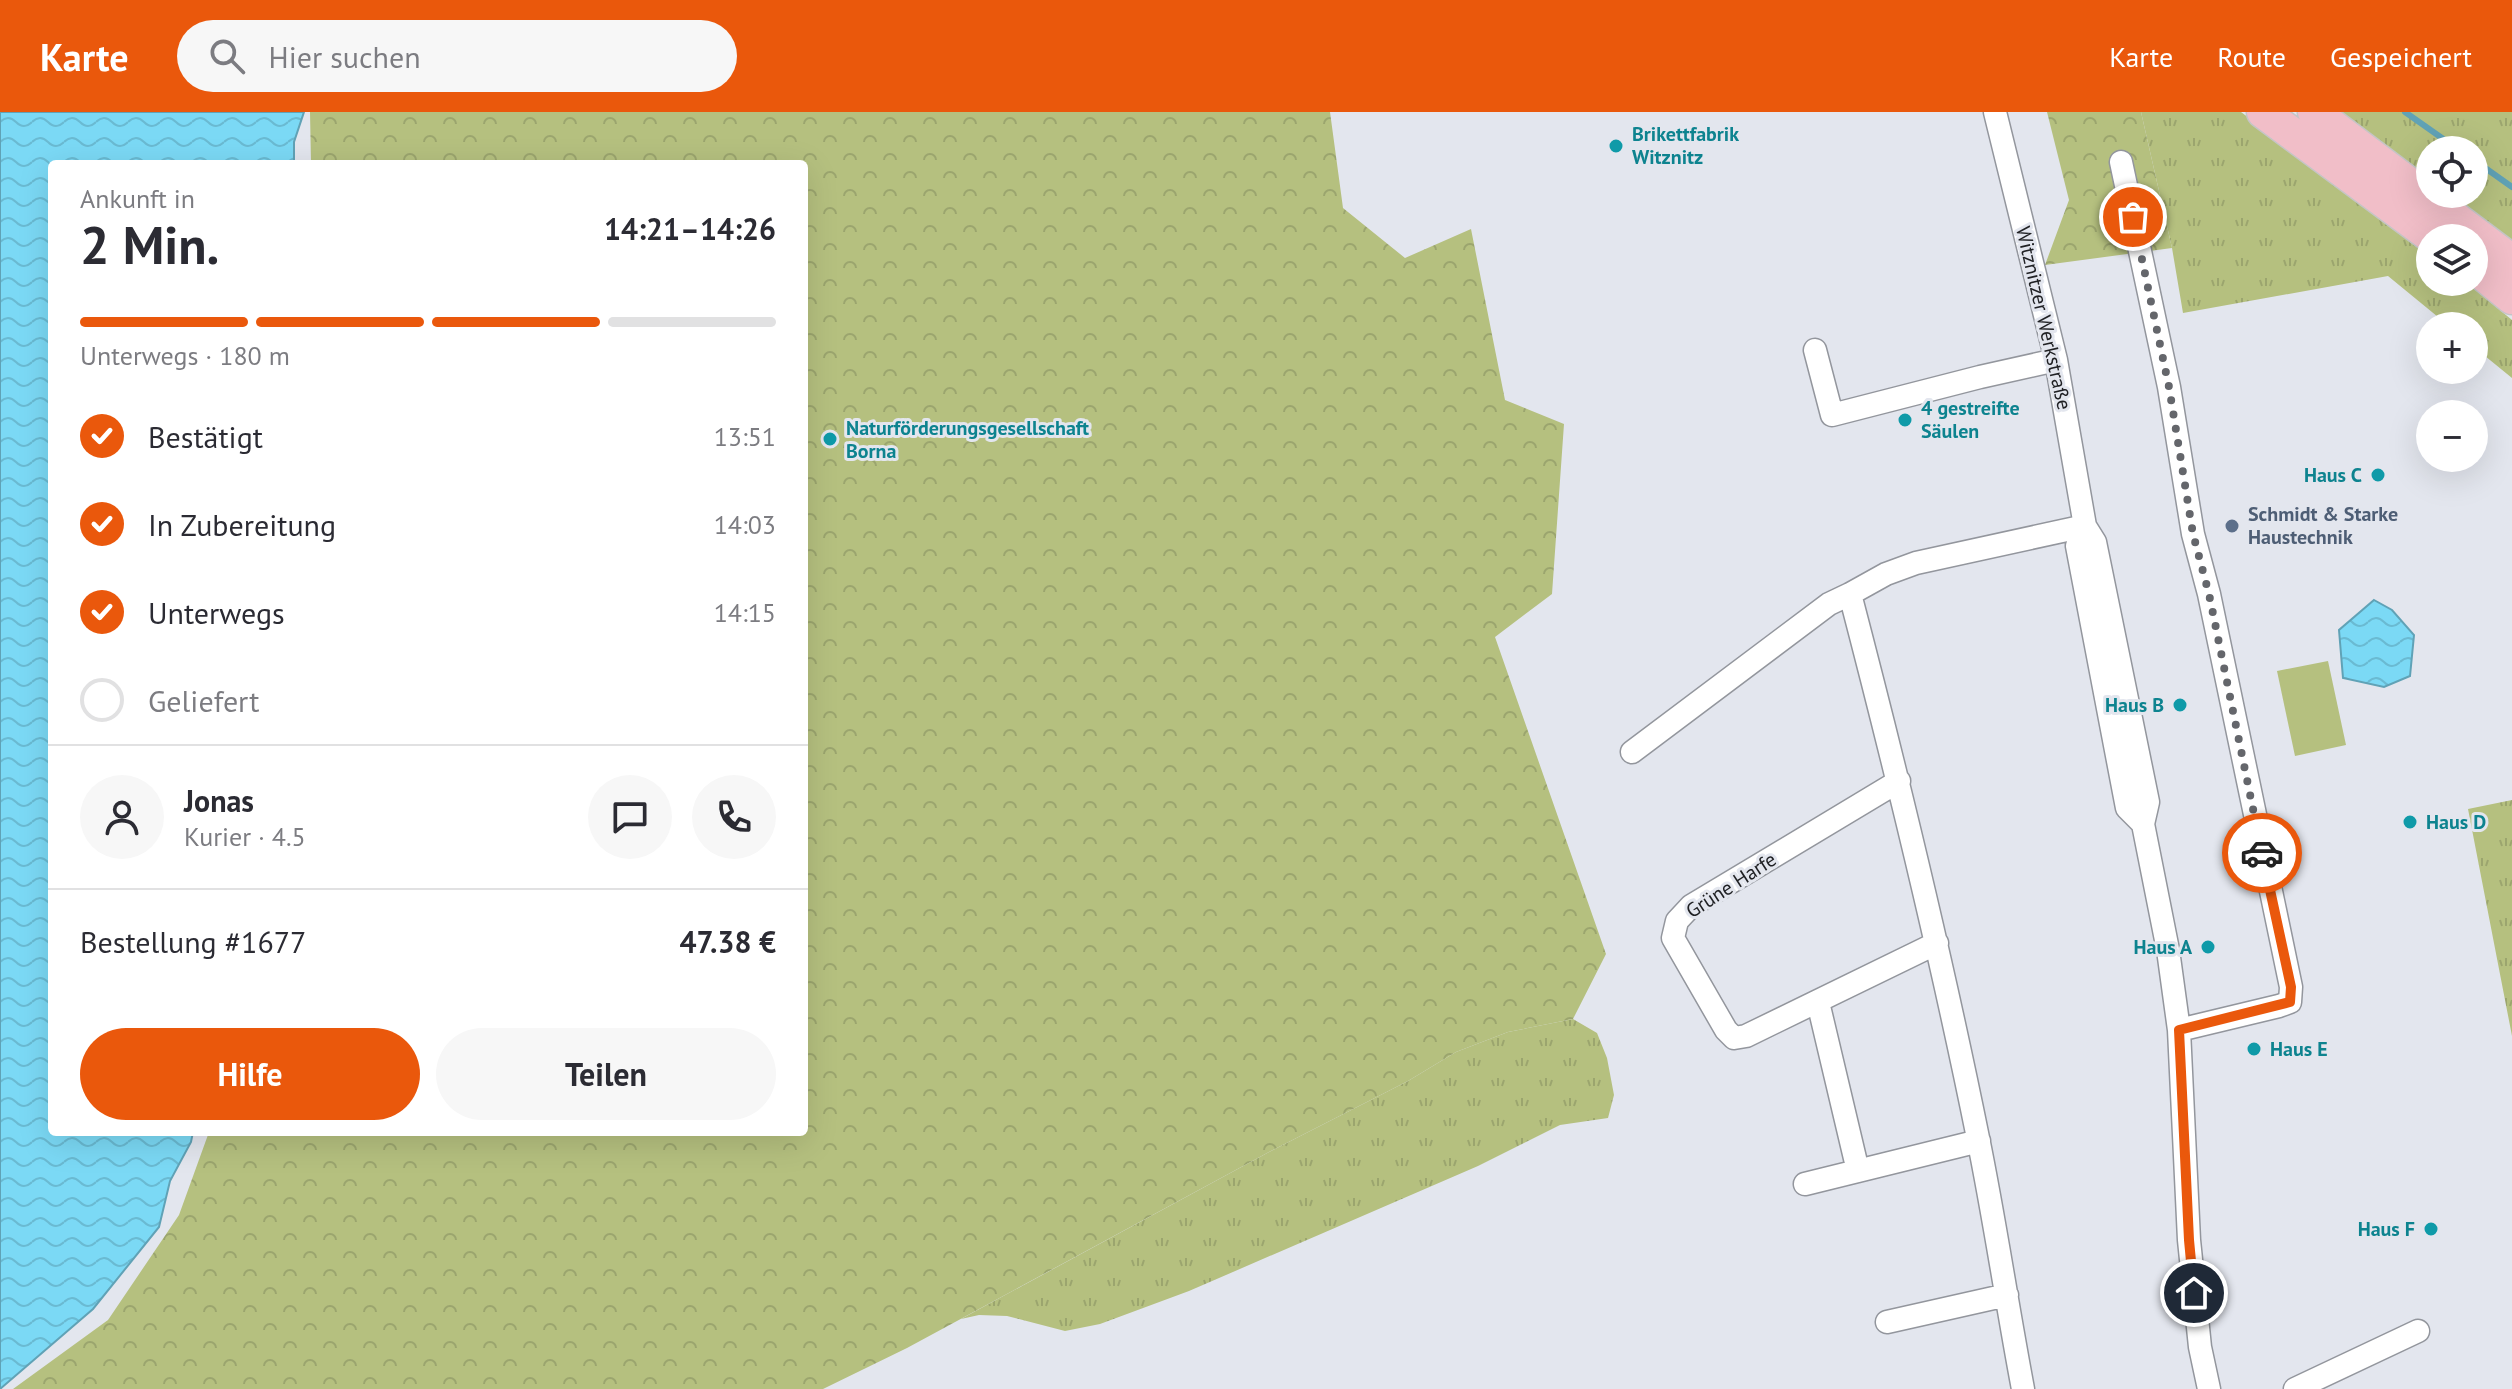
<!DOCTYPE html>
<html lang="de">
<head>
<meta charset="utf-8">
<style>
	body { margin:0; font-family:"PT Sans",sans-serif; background:#f7f7f7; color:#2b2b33; height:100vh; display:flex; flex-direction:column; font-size:30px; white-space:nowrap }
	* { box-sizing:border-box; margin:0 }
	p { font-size:26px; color:#7c7c81 }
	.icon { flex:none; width:44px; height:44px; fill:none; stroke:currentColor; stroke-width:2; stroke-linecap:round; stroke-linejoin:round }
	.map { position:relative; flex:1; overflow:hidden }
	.details { position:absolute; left:48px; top:48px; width:760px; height:976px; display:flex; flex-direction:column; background:#fff; border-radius:8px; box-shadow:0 8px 32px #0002 }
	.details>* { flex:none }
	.buttons { position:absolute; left:2416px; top:24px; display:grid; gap:16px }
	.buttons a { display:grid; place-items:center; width:72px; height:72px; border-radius:50%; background:#fff; box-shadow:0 8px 32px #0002; font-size:40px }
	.pin { position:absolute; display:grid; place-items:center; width:68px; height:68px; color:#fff; margin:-34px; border:4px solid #fff; border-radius:50%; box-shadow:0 2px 8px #0007 }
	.courier { position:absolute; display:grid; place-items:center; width:80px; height:80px; margin:-40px; border:6px solid #ea580c; border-radius:50%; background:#fff; color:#222; box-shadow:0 2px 10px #0007 }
	.head em { font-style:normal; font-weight:600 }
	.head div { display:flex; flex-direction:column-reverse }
	.head { display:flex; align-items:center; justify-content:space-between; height:136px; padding:0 32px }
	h1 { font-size:52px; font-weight:600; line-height:60px }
	.bar { display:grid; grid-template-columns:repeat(4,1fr); gap:12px 8px; align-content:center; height:96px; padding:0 32px }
	.bar i { height:10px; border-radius:6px; background:#e1e1e2 }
	.bar .active { background:#ea580c }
	.bar p { grid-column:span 4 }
	.line { display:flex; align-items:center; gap:20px; padding:0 32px; border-top:2px solid #e1e1e2 }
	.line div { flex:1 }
	.round { display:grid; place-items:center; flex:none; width:84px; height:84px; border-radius:42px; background:#f7f7f7 }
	ol { padding:0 32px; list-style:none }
	li { display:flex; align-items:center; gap:24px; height:88px }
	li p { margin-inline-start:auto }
	li .icon { padding:8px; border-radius:50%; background:#ea580c; color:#fff; stroke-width:4 }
	li:last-child { color:#7c7c81 }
	li i { width:44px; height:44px; border:4px solid #e1e1e2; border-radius:50% }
	.button { display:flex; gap:16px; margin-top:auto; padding:16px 32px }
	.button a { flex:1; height:92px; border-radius:48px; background:#ea580c; color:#fff; font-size:32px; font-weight:600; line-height:92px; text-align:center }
	.button a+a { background:#f7f7f7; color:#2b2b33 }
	header { display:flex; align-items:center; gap:48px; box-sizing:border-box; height:112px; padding:0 40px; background:#ea580c; color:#fff }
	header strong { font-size:38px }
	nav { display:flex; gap:44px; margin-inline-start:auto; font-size:28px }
	.search { width:560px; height:72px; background:#f7f7f7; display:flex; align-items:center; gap:20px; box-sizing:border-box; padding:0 28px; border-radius:44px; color:#7c7c81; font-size:30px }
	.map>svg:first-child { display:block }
	.grass { fill:url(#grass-tufts) }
	.forest { fill:url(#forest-crowns) }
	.pitch { fill:#b5c07f }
	.water { fill:url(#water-waves); stroke:#60a2b6; stroke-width:2 }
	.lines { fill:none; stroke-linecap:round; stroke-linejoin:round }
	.stream { stroke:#60a2b6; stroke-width:6 }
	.minor-casing { stroke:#93969d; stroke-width:25 }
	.highway-casing { stroke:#c5c5c6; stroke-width:35 }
	.minor { stroke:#fff; stroke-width:22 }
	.highway { stroke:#f1bec8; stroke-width:32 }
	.done { stroke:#64666b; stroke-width:8; stroke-dasharray:0 14.4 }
	.route { stroke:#ea580c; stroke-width:10 }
	.culture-dot { fill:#0f9aa8; stroke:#e3e6ee; stroke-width:3 }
	.service-dot { fill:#5c6f8a; stroke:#e3e6ee; stroke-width:3 }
	.labels { text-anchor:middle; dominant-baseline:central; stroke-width:6; stroke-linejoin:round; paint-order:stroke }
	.culture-label { font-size:20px; font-weight:bold; fill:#0d838f; stroke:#e3e6ee; text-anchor:start }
	.street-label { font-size:20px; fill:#202124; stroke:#e3e6ee }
	.service-label { font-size:20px; font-weight:bold; fill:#4e5e75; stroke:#e3e6ee; text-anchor:start }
</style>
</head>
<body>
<header>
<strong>Karte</strong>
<div class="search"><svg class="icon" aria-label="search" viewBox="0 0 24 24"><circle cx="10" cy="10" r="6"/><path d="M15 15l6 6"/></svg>Hier suchen</div>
<nav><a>Karte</a><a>Route</a><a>Gespeichert</a></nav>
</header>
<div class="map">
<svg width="2512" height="1277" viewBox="0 0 2512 1277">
	<defs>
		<pattern id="grass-tufts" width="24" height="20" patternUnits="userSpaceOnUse" patternTransform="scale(2)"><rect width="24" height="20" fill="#b5c07f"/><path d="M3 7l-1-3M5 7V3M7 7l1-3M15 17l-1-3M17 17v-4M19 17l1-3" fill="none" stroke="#9ba56e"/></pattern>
		<pattern id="forest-crowns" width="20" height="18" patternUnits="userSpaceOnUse" patternTransform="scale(2)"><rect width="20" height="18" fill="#b5c07f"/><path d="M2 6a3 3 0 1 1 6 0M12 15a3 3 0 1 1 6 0" fill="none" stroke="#9ba56e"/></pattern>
		<pattern id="water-waves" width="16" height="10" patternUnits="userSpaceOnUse" patternTransform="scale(2)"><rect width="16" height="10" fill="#7bd9f5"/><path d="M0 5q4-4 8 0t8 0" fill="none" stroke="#6abad2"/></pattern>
	</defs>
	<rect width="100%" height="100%" fill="#e3e6ee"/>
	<path class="grass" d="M 2141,0 L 2241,0 L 2430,142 L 2430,170 L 2466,170 L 2512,208 L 2512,266 L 2474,235 L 2474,214 L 2449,214 L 2388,164 L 2183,201 L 2172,136 Z
		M 2330,0 L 2512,0 L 2512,138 L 2438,82 L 2474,82 L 2474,38 L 2430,38 L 2430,76 Z
		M 2512,688 L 2512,924 L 2468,697 Z
		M 1573,907 L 1597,921 L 1607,946 L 1614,983 L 1608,1006 L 1560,1013 L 1478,1054 L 1189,1179 L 1100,1212 L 1065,1219 L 1007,1204 L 979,1203 L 961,1207 L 1269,1040 L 1408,969 L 1456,940 L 1508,920 Z"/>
	<path class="forest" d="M 310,0 L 1330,0 L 1343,96 L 1405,146 L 1471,117 L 1505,288 L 1564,312 L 1552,482 L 1495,525 L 1606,842 L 1573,907 L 1508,920 L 1456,940 L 1408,969 L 1269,1040 L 907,1236 L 823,1277 L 13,1277 L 108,1208 L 179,1103 L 209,1020 L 804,1020 L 804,52 L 311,52 Z
		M 2047,0 L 2141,0 L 2172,136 L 2045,153 L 2069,88 Z"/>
	<path class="pitch" d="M 2328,549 L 2346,633 L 2295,644 L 2277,559 Z"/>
	<path class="water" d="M 0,0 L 304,0 L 294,30 L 294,52 L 52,52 L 52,1020 L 193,1020 L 191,1030 L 170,1069 L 159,1115 L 93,1197 L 0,1277 Z
		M 2374,488 L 2392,498 L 2414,523 L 2410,564 L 2384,575 L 2343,566 L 2339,518 Z"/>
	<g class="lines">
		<path class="stream" d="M 2405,0 L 2459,38
			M 2474,48 L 2512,75"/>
		<g class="minor-casing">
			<path id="minor" d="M 1995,0 L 2056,248 L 2085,414 L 2095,430 L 2148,690 L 2143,712 L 2168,838 L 2179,918 L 2189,1128 L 2200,1235 L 2209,1277
				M 2121,50 L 2169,275 L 2193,422 L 2209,482 L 2291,875 L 2290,890 L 2279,894 L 2179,918
				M 1815,238 L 1832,303 L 1980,265 L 2056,248
				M 2085,414 L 2077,434 L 2127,696 L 2143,712
				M 1632,640 L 1829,492 L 1850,482
				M 1899,669 L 1691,794 L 1677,809 L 1673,826 L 1726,918 L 1734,926 L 1746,924 L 1937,831
				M 1818,890 L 1858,1059
				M 1805,1072 L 1979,1029
				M 1887,1210 L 2007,1183
				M 2023,1277 C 2007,1193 1995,1109 1978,1026 C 1941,843 1897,662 1850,482 L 1886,462 L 1916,451 L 2085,414
				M 2295,1277 L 2418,1219"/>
		</g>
		<g class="highway-casing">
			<path id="highway" d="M 2263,0 L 2433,126
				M 2314,0 L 2512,149
				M 2474,155 L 2512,186"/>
		</g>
		<use href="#minor" class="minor"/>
		<use href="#highway" class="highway"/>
	</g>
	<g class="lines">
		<path class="done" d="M 2133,105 L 2169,275 L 2193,422 L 2209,482 L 2262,741"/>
		<path class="route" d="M 2194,1181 L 2189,1128 L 2179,918 L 2290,890 L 2291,875 L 2262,741"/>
	</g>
	<g class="culture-dot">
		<circle cx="1616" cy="34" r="8"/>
		<circle cx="1905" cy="308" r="8"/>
		<circle cx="830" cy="327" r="8"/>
		<circle cx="2378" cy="363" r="8"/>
		<circle cx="2180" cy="593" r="8"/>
		<circle cx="2410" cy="710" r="8"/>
		<circle cx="2208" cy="835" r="8"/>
		<circle cx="2254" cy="937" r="8"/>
		<circle cx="2431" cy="1117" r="8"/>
	</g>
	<circle class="service-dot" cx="2232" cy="414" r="8"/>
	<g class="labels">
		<g class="culture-label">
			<text x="1632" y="22">Brikettfabrik<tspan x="1632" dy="23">Witznitz</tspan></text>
			<text x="1921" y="296">4 gestreifte<tspan x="1921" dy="23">Säulen</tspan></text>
			<text x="846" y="316">Naturförderungsgesellschaft<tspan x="846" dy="23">Borna</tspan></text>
			<text x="2362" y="363" text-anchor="end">Haus C</text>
			<text x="2164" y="593" text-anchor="end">Haus B</text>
			<text x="2426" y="710">Haus D</text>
			<text x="2192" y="835" text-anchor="end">Haus A</text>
			<text x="2270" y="937">Haus E</text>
			<text x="2415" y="1117" text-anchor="end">Haus F</text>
		</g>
		<g class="street-label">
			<text transform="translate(2044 206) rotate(77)">Witznitzer Werkstraße</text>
			<text transform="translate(1731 773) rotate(-33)">Grüne Harfe</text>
		</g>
		<g class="service-label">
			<text x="2248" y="402">Schmidt &amp; Starke<tspan x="2248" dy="23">Haustechnik</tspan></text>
		</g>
	</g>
</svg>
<div class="buttons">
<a><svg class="icon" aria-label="locate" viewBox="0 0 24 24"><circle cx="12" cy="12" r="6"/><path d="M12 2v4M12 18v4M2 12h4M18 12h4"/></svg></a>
<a><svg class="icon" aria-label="layers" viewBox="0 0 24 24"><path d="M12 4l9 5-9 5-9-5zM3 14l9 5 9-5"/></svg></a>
<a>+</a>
<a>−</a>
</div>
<div class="pin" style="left:2133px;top:105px;background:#ea580c"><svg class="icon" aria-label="bag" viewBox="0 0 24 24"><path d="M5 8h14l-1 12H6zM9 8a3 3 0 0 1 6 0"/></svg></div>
<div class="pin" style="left:2194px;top:1181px;background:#1f2937"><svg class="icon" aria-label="home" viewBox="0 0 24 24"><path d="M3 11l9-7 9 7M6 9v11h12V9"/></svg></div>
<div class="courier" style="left:2262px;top:741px"><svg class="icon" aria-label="car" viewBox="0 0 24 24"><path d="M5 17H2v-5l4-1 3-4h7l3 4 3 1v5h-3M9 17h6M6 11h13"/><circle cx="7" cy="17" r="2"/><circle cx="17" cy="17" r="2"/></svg></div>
<section class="details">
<div class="head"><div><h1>2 Min.</h1><p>Ankunft in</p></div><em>14:21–14:26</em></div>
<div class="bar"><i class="active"></i><i class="active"></i><i class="active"></i><i></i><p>Unterwegs · 180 m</p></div>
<ol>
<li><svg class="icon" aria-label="check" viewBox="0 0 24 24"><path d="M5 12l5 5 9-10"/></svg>Bestätigt<p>13:51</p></li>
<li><svg class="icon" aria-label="check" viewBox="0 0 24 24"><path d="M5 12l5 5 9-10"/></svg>In Zubereitung<p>14:03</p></li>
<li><svg class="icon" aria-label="check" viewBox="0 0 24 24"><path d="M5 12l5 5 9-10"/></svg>Unterwegs<p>14:15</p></li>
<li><i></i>Geliefert</li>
</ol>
<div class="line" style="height:144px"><a class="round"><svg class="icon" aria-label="person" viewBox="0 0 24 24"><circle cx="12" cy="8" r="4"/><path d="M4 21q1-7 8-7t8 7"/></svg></a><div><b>Jonas</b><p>Kurier · 4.5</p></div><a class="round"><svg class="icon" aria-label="chat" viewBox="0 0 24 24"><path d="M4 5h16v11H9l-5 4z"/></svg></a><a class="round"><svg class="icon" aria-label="phone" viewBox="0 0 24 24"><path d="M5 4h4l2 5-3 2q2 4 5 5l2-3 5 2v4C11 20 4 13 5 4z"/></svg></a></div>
<div class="line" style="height:104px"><div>Bestellung #1677</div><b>47.38 €</b></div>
<div class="button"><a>Hilfe</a><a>Teilen</a></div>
</section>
</div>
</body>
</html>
